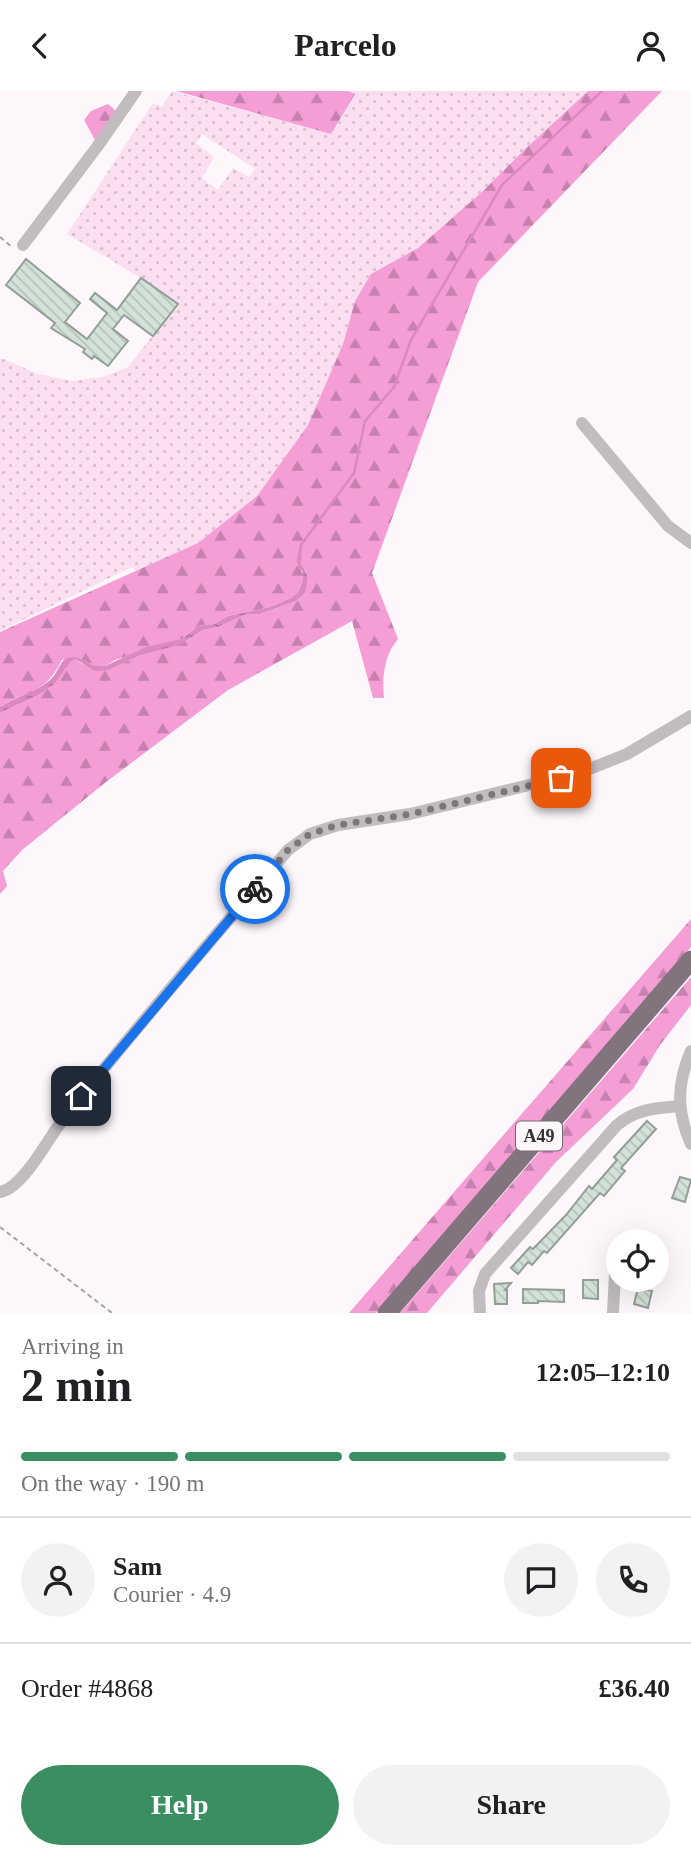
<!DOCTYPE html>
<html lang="en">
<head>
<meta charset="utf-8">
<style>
	body { margin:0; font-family:Georgia,serif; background:#f2f2f2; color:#202124; height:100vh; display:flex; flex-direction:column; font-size:26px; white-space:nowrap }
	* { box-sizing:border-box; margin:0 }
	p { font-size:23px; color:#757577 }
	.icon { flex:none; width:38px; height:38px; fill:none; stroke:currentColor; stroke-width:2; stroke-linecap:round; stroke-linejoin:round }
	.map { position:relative; height:1222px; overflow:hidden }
	.sheet { display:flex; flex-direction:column; background:#fff; flex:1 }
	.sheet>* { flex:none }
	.controls { position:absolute; left:606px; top:1138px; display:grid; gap:14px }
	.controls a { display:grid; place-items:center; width:63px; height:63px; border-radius:50%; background:#fff; box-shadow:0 7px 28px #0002; font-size:35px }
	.pin { position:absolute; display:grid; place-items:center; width:60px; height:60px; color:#fff; margin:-30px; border-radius:14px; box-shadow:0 4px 10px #0006 }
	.courier { position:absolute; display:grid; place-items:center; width:70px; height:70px; margin:-35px; border:5px solid #1a73e8; border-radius:50%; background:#fff; color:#222; box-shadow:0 2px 9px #0007 }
	.summary em { font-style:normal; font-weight:800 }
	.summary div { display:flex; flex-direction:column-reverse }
	.summary { display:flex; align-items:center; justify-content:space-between; height:119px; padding:0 21px }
	h1 { font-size:46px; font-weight:800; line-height:52px }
	.bar { display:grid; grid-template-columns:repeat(4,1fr); gap:10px 7px; align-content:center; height:84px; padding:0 21px }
	.bar i { height:9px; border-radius:5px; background:#e0e0e0 }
	.bar .selected { background:#3a8e61 }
	.bar p { grid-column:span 4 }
	.line { display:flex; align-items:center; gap:18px; padding:0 21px; border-top:2px solid #e0e0e0 }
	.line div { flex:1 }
	.round { display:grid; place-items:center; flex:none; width:74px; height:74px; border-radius:37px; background:#f2f2f2 }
	.action { display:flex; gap:14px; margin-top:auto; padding:14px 21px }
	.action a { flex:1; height:80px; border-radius:42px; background:#3a8e61; color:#fff; font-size:28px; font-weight:800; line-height:80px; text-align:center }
	.action a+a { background:#f2f2f2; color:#202124 }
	header { display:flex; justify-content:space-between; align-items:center; height:91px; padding:0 21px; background:#fff; font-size:32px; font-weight:800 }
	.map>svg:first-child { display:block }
	.green { fill:url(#green-dots); fill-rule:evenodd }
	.forest { fill:url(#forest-firs) }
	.water { fill:url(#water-ripples) }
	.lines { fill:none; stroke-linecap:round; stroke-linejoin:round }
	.stream { stroke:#dc89bf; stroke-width:2.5 }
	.building { fill:url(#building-back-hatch); stroke:#919f96; stroke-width:2 }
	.path { stroke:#aaa4a7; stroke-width:2; stroke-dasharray:5 3.5; stroke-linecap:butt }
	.minor { stroke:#c2bbbf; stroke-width:12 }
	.highway { stroke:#81747c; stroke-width:19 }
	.done { stroke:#7c767a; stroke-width:7; stroke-dasharray:0 12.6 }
	.route { stroke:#1a73e8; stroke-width:9 }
	.labels { text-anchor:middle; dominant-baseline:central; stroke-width:5; stroke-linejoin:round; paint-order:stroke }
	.shield { fill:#fdf7fb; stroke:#726c70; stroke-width:2 }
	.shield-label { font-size:18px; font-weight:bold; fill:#373134 }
</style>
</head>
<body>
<header><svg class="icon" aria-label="back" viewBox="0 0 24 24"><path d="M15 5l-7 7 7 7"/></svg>Parcelo<svg class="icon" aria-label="person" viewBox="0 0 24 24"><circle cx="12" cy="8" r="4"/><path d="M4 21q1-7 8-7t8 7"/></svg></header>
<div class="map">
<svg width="691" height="1222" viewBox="0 0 691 1222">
	<defs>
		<pattern id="green-dots" width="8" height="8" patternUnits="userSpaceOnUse" patternTransform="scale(1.75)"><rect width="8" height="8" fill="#fbdef0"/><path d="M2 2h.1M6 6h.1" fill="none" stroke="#d8bfce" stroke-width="1.8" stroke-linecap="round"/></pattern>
		<pattern id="forest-firs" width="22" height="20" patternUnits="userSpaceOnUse" patternTransform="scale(1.75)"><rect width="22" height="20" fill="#f49ed5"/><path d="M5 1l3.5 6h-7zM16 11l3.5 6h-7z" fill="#c681ae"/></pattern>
		<pattern id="water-ripples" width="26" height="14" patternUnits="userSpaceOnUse" patternTransform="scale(1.75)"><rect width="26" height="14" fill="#dc89bf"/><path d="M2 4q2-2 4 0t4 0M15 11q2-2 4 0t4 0" fill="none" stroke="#b3719c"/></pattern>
		<pattern id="building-back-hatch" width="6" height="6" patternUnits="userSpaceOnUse" patternTransform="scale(1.75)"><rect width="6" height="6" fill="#d3e2d8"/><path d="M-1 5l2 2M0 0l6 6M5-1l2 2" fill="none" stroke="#b6c2ba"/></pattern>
	</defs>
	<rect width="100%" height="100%" fill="#fdf7fb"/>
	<path class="green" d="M 172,0 L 331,43 L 354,3 L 348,0 L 588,0 L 522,61 L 483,100 L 418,157 L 371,183 L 355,210 L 343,253 L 308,334 L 257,405 L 198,452 L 137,481 L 132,476 L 0,540 L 0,268 L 4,268 L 38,283 L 72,290 L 102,286 L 128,276 L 177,213 L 141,187 L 67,143 L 153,12 L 162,16 ZM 202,43 L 255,78 L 249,86 L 233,77 L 218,99 L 202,87 L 214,66 L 196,52 Z"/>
	<path class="forest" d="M 176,0 L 348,0 L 355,3 L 331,43 Z
		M 588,0 L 662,0 L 478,191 L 372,482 L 398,548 C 384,564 382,587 384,607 L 373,607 L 352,530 L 228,599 L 106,691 L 22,759 L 3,780 L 7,795 L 0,803 L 0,622 C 17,613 40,606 54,593 C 63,585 64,574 75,568 L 82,573 L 107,579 L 141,564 L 187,550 L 203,539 L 218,536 L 245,524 L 260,523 L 296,510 L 305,502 L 307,483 L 301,472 L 301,463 L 299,474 L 303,483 L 302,492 L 298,501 L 291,507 L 270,516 L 228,525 L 214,533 L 198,535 L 182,548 L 115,569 L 105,575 L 93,574 L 77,566 L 62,569 C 44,605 28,597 0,616 L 0,541 L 198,452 L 257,405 L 308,334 L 343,253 L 355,210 L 371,183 L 418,157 L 483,100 L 522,61 Z
		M 108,13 L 116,20 L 95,49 L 84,29 L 91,20 Z
		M 691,828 L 691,856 L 376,1222 L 349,1222 Z
		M 691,886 L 691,914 L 660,954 L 633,998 L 556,1071 L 427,1222 L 400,1222 Z"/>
	<path class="water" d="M 302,456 L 301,472 L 307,483 L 307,493 L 305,502 L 296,510 L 260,523 L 245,524 L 218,536 L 203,539 L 182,553 L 141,564 L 108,579 L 95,580 L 75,568 C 64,575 63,585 54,593 C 40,606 17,613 0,622 L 0,616 C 16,605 35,602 50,589 C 57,583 59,573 66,567 L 77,566 L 93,574 L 105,575 L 146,556 L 182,548 L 198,535 L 214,533 L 228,525 L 270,516 L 291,507 L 298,501 L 302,492 L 303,483 L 299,470 Z"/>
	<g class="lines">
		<path class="stream" d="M 301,478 L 298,470 L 301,454 L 354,382 L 365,330 L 394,296 L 411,249 L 502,94 L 602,0
			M 19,608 L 31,601"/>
	</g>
	<path class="building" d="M 26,168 L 80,212 L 65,231 L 87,248 L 107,222 L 90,208 L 95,202 L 117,219 L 141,187 L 178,213 L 153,245 L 124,224 L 113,238 L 128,250 L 108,275 L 94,265 L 92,268 L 83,261 L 85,258 L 51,237 L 55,232 L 6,194 Z
		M 647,1030 L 656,1038 L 621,1077 L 625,1080 L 604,1105 L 600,1102 L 547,1162 L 544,1160 L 532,1174 L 528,1171 L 518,1183 L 511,1177 L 530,1156 L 533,1158 L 566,1124 L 589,1095 L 592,1098 L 617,1069 L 614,1066 Z
		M 680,1086 L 691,1089 L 685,1111 L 672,1107 Z
		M 583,1189 L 598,1189 L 598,1208 L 583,1207 Z
		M 511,1192 L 505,1199 L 507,1199 L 507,1213 L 495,1213 L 494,1193 Z
		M 638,1197 L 652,1200 L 648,1217 L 634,1213 Z
		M 523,1198 L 564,1199 L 564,1211 L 538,1210 L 538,1212 L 523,1212 Z"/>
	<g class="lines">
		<path class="path" d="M 0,146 L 13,157
			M 0,1136 L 112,1222"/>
		<path class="minor" d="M 23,154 L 97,56 L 136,0
			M 582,332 L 668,435 L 691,452
			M 691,960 C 677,992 676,1020 691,1053
			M 0,1101 C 23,1097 47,1049 62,1030 C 134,938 212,849 288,759 L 310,743 L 338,734 L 410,723 L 582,681 L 627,663 L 691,625
			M 480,1222 L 479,1200 L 485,1183 L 617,1034 C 636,1018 656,1017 680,1015
			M 613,1222 L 615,1182"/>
		<path class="highway" d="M 387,1222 L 691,869"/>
	</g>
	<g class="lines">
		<path class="done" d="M 255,798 L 288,759 L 310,743 L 338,734 L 411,723 L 561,687"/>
		<path class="route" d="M 81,1005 L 255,798"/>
	</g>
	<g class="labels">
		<rect class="shield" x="516" y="1030.5" width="46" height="29" rx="5"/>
		<g class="shield-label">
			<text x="539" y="1045">A49</text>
		</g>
	</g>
</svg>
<div class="controls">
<a><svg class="icon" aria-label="locate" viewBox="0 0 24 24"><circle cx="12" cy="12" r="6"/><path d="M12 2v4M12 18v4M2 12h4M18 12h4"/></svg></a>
</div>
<div class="pin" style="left:561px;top:687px;background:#ea580c"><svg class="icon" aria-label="bag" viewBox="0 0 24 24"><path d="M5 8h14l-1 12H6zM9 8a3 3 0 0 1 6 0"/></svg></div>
<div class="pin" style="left:81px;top:1005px;background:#1f2937"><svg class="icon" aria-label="home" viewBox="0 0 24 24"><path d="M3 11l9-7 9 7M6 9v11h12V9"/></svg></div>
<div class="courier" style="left:255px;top:798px"><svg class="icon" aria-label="bike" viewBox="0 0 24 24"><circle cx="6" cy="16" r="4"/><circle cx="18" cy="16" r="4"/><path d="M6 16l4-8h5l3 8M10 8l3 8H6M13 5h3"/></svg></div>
</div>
<section class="sheet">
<div class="summary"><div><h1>2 min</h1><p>Arriving in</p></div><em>12:05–12:10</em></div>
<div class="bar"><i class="selected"></i><i class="selected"></i><i class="selected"></i><i></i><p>On the way · 190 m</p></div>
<div class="line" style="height:126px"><a class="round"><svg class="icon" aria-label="person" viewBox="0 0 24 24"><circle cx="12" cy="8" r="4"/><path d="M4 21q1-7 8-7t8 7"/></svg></a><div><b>Sam</b><p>Courier · 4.9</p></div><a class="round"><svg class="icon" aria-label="chat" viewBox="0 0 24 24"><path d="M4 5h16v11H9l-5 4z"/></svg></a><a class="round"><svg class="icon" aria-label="phone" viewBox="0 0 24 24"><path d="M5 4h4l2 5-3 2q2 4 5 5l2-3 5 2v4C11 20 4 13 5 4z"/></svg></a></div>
<div class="line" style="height:91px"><div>Order #4868</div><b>£36.40</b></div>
<div class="action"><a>Help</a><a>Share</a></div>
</section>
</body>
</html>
